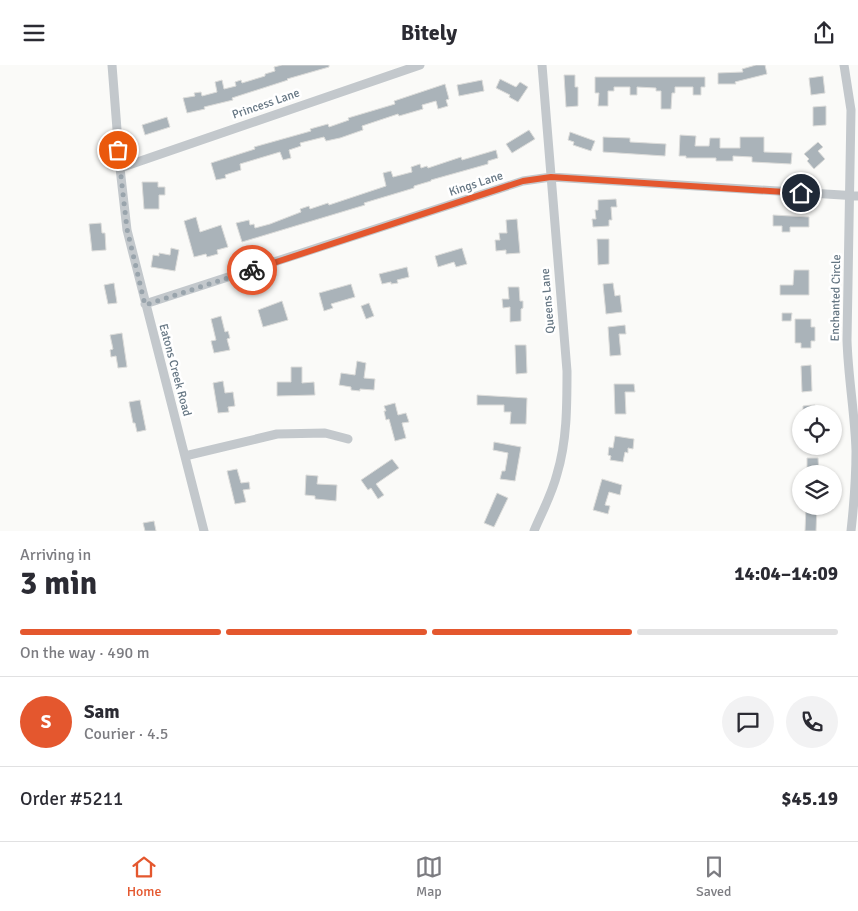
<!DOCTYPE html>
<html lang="en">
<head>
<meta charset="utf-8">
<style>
	body { margin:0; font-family:Signika,sans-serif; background:#f2f2f3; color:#2b2b33; height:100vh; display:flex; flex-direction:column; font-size:19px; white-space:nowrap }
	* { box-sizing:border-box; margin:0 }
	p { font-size:16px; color:#7c7c81 }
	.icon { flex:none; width:28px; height:28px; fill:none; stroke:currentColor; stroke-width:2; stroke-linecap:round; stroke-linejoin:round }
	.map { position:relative; height:466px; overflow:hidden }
	.side { display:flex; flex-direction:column; background:#fff; flex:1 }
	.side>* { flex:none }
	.buttons { position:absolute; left:792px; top:340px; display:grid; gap:10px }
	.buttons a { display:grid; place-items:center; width:50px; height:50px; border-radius:50%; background:#fff; box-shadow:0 1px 4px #0004; font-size:25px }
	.pin { position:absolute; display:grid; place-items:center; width:42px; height:42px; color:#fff; margin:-21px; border:2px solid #fff; border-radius:50%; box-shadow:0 1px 5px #0007 }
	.courier { position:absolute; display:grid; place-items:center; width:50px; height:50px; margin:-25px; border:4px solid #e4572e; border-radius:50%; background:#fff; color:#222; box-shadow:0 1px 6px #0007 }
	.head em { font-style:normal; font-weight:700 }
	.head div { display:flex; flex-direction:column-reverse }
	.head { display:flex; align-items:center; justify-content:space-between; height:85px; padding:0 20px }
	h1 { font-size:32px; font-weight:700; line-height:38px }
	.bar { display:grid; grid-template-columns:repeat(4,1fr); gap:8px 5px; align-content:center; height:60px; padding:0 20px }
	.bar i { height:6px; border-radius:4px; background:#e1e1e2 }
	.bar .current { background:#e4572e }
	.bar p { grid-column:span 4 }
	.line { display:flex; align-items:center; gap:12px; padding:0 20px; border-top:1px solid #e1e1e2 }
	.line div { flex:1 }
	.round { display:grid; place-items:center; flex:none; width:52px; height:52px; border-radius:26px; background:#f2f2f3 }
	header { display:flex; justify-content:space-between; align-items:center; height:65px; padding:0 20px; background:#fff; font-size:22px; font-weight:700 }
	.tab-bar { display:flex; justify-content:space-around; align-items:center; height:70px; border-top:1px solid #e1e1e2; background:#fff; font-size:14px; color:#7c7c81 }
	.tab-bar a { display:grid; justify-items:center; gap:2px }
	.tab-bar .current { color:#e4572e }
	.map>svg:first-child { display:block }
	.building { fill:#aab3b9; stroke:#dcdcda }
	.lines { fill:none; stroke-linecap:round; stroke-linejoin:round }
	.minor { stroke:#c3c8cc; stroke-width:9 }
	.done { stroke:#99a4ac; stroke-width:5; stroke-dasharray:0 9 }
	.route { stroke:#e4572e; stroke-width:6 }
	.labels { text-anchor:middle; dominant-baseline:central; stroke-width:5; stroke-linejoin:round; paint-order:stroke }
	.street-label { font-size:12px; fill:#657683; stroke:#fff }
</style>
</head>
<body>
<header><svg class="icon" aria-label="menu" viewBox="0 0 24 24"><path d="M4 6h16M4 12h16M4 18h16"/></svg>Bitely<svg class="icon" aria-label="share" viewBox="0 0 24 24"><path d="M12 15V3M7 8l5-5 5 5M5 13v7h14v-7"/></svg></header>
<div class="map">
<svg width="858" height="466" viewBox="0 0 858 466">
	<rect width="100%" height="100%" fill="#fafaf8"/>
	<path class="building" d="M 282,0 L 329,0 L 329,2 L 287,14 L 288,15 L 232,33 L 233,35 L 204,42 L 205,44 L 187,48 L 183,33 L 195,31 L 194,28 L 201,27 L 202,31 L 217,27 L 215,17 L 222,15 L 224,24 L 236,21 L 235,17 L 241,15 L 242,18 L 265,11 L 265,9 L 275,6 L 274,2 Z
		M 756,0 L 765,0 L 767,9 L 735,17 L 736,19 L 718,19 L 718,8 L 743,7 L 742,4 Z
		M 564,10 L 575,10 L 575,22 L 578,22 L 578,41 L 566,42 Z
		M 823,11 L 825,28 L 811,30 L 809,13 Z
		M 595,12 L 705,12 L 705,22 L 701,22 L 701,30 L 693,30 L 693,22 L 675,22 L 675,28 L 672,28 L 671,44 L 661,44 L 661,26 L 656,26 L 656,23 L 637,22 L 637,30 L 630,30 L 630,22 L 614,22 L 614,26 L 608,26 L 608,41 L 598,41 L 599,28 L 595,28 Z
		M 500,14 L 516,22 L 520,17 L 528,22 L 518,37 L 509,32 L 510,30 L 496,23 Z
		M 482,15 L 484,26 L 459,31 L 457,20 Z
		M 445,19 L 449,34 L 446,35 L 448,41 L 438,44 L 436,36 L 422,40 L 423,44 L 399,51 L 398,49 L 362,61 L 363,65 L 340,73 L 326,76 L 324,72 L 300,78 L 301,81 L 289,85 L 291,93 L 283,95 L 280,87 L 240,99 L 241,105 L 225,110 L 226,113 L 216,115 L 211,98 L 255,84 L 254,82 L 311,66 L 310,64 L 328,59 L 329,62 L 349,55 L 348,53 L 395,39 L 394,36 Z
		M 826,41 L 826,60 L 813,61 L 813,42 Z
		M 167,52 L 170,62 L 145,70 L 142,60 Z
		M 529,65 L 535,74 L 512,88 L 506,79 Z
		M 570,67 L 595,76 L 591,86 L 573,80 L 574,77 L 568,75 Z
		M 680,70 L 696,71 L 695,81 L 709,81 L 710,73 L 720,73 L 720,83 L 740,83 L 740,72 L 764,72 L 764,87 L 792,88 L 791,99 L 752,97 L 752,92 L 733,91 L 733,96 L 716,96 L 716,93 L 686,93 L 686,91 L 679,91 Z
		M 603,72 L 630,73 L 630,77 L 666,79 L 665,91 L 603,87 Z
		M 818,77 L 823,82 L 818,86 L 825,94 L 814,104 L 807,96 L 809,94 L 804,89 Z
		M 496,85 L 498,93 L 488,96 L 488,99 L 431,115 L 431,116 L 414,121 L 414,123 L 364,138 L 365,140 L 242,177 L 236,158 L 249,155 L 250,160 L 254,159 L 255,163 L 270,159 L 301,147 L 300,144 L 309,141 L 310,144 L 328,138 L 329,140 L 386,121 L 383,108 L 391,106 L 393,112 L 412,107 L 411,102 L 420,99 L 421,103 L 427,101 L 428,103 L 461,92 L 462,95 Z
		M 142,117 L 158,117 L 158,122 L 165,122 L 165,130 L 159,130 L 159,144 L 144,144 Z
		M 616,134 L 617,142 L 611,142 L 612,155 L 609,155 L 609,161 L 593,162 L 592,154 L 596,154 L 595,145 L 598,145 L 598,135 Z
		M 773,150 L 809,152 L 809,162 L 790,162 L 790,167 L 782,167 L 782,161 L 773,161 Z
		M 196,152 L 200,167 L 221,160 L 228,182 L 217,185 L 218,189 L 207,192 L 206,189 L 194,192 L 184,156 Z
		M 517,154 L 520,188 L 506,189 L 506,185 L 496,186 L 495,175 L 500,175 L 499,168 L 507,168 L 506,155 Z
		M 101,158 L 102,168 L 105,168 L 106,185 L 92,186 L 89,159 Z
		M 597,174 L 609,174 L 609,199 L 598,200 Z
		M 171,183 L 179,185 L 175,206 L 151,202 L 153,190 L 159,191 L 159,188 L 170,190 Z
		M 462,183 L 467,199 L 456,202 L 454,197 L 438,202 L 435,191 Z
		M 407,202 L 409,212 L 397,215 L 398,218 L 391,219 L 391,217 L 382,219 L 379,209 Z
		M 794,205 L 809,205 L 809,230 L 780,230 L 780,220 L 793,220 Z
		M 114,218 L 117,238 L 108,239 L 104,220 Z
		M 613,218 L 615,231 L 620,230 L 622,247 L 606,249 L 603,219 Z
		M 351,219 L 355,232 L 331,239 L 333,243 L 324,246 L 319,228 Z
		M 508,222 L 519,222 L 520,236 L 523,236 L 523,243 L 521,244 L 521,256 L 510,257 L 510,242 L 503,243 L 502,234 L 509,234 Z
		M 282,236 L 288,255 L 263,262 L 258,245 Z
		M 369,238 L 374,251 L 366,254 L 361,241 Z
		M 782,248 L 792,248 L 791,256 L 782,256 Z
		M 221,251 L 225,267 L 228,266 L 230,273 L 227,274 L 230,285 L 214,288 L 211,276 L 216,275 L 211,254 Z
		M 795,254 L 811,254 L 811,262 L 815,262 L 815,276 L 811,276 L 811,283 L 801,283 L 801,278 L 795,278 Z
		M 625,260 L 626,269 L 619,269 L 621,290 L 610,291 L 608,262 Z
		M 122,268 L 127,302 L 118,303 L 116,291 L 111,292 L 110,285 L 113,284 L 110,270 Z
		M 515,280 L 526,280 L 527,308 L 516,309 Z
		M 357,296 L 366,298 L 364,313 L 375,314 L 374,325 L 360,324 L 360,326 L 351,325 L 351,322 L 339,320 L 341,308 L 355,310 Z
		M 811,300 L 812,326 L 802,327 L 801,301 Z
		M 291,302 L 302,302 L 302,318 L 314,317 L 315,330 L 277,331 L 277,317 L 291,317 Z
		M 223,316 L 225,328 L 233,327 L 235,341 L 228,342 L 229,347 L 218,348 L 213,318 Z
		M 614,319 L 634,319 L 635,327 L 625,327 L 626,349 L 615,349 Z
		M 477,330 L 527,333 L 526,359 L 510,359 L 511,347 L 504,347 L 504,340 L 477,340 Z
		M 140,335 L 146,365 L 137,367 L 135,358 L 133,358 L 129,337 Z
		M 395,338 L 398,350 L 406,348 L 409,357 L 402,358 L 406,373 L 395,376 L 389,354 L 386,355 L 384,346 L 386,346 L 384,341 Z
		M 815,340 L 815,349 L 803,349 L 803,341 Z
		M 615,371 L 634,374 L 633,384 L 628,383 L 628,388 L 625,387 L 623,397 L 610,395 L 611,391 L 608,390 L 609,382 L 613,383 Z
		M 494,377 L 521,382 L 515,416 L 500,414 L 502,406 L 505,406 L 508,388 L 493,385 Z
		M 807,393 L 818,393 L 819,409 L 807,409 Z
		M 392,394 L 399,403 L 376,419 L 384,430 L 378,434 L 371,423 L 368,425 L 361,415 Z
		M 237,404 L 241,418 L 249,417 L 250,424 L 243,425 L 246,437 L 235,439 L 227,406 Z
		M 306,410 L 318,411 L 317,419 L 337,420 L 336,436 L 315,434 L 315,431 L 305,430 Z
		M 602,414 L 622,420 L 620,430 L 609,427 L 605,440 L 610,441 L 608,449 L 593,445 Z
		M 497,428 L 508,433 L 494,462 L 484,458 Z
		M 806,441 L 817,441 L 816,466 L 805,466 Z
		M 154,456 L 156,466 L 145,466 L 143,458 Z"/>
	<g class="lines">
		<path class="minor" d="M 112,0 L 120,103 L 127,165 L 204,466
			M 844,0 L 851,45 L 847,275 C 848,312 855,349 856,386 C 856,412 854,439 851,466
			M 120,103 L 420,0
			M 145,239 L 523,116 L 551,112 L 858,131
			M 185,391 L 277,369 L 325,368 L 348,374
			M 534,466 C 542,447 552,429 557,409 C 567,376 567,341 567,306 L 542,0"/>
	</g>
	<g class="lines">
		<path class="done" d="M 118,85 L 127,164 L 145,240 L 252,205"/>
		<path class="route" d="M 252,205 L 523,116 L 551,112 L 801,128"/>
	</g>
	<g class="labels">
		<g class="street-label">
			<text transform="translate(266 39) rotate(-19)">Princess Lane</text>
			<text transform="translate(476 119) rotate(-18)">Kings Lane</text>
			<text transform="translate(836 233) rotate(-89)">Enchanted Circle</text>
			<text transform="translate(548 236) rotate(-95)">Queens Lane</text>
			<text transform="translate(175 305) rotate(75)">Eatons Creek Road</text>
		</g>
	</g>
</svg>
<div class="buttons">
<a><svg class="icon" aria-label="locate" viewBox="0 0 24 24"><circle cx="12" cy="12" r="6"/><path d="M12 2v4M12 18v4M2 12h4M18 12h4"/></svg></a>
<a><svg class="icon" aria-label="layers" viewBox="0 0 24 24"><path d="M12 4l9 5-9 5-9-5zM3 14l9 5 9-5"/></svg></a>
</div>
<div class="pin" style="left:118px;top:85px;background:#ea580c"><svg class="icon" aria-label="bag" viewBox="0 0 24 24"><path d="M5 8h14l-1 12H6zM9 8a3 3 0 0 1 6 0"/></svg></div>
<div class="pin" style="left:801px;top:128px;background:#1f2937"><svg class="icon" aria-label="home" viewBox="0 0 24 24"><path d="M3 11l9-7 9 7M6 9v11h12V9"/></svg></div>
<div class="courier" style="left:252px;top:205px"><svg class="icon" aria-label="bike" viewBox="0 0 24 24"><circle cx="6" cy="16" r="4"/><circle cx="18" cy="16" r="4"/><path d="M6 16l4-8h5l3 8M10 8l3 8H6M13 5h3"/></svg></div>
</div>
<section class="side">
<div class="head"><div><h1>3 min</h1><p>Arriving in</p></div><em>14:04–14:09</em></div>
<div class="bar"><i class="current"></i><i class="current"></i><i class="current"></i><i></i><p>On the way · 490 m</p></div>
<div class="line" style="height:90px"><b class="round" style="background:#e4572e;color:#fff">S</b><div><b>Sam</b><p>Courier · 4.5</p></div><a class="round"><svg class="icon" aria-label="chat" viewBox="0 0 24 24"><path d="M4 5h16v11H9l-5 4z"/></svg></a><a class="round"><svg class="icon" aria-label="phone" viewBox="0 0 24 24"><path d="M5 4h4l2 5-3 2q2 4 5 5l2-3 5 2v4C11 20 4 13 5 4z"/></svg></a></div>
<div class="line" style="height:65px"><div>Order #5211</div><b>$45.19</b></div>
</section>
<nav class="tab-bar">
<a class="current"><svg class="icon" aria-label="home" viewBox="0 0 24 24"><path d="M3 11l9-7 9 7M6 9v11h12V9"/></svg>Home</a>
<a><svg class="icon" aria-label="map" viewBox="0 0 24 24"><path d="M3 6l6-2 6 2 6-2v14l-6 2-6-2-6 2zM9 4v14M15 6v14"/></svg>Map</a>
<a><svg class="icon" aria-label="saved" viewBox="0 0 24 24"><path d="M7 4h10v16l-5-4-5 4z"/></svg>Saved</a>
</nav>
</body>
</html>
